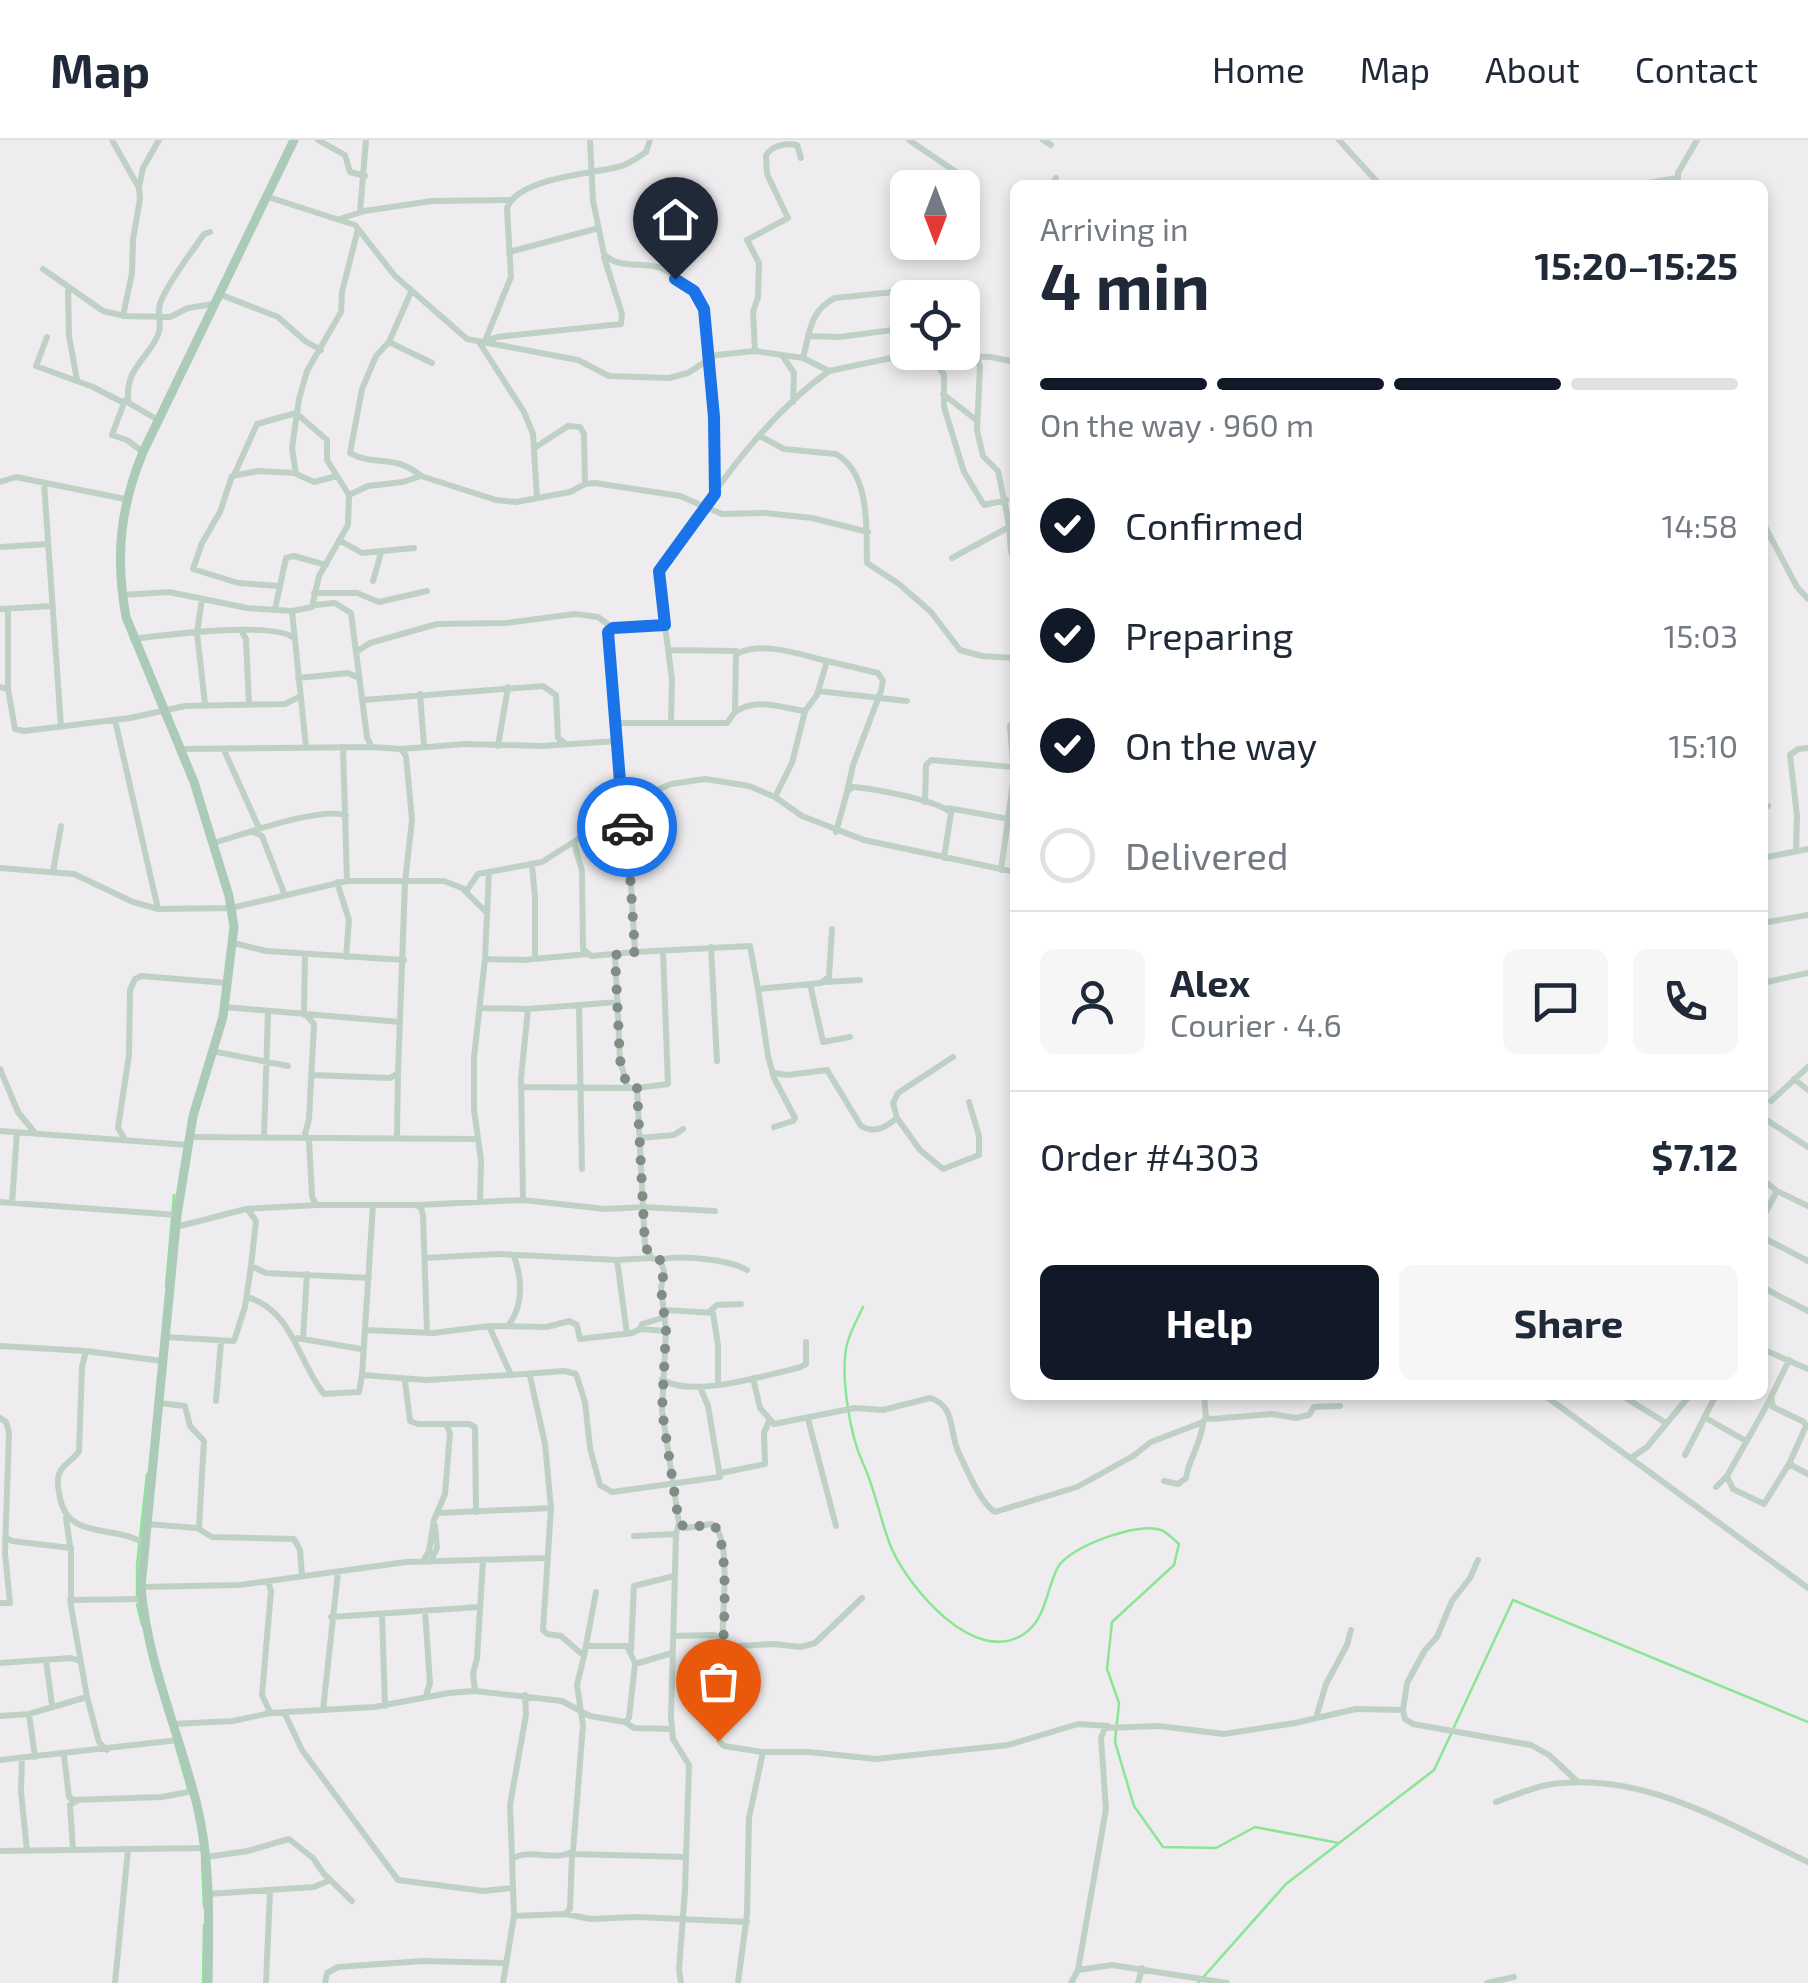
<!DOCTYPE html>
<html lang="en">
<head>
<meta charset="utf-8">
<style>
	body { margin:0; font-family:"Exo 2",sans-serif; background:#f6f6f7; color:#1f2937; height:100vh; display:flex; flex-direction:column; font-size:38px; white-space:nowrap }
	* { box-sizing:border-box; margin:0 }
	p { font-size:32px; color:#747a83 }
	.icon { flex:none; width:55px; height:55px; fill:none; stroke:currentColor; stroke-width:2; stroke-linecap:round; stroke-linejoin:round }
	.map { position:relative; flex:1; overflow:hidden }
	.details { position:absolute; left:1010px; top:40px; width:758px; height:1220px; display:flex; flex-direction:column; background:#fff; border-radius:15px; box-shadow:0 5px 15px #0003 }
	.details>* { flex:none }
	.needle { width:65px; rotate:180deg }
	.tools { position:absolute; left:890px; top:30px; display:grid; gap:20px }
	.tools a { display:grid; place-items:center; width:90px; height:90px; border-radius:15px; background:#fff; box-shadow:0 5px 15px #0003; font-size:50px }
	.pin { position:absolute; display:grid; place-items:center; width:85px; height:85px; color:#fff; margin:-102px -42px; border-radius:50% 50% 50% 0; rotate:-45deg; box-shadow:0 0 10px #0007 }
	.pin .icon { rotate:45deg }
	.courier { position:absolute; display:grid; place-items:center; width:100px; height:100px; margin:-50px; border:8px solid #1a73e8; border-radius:50%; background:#fff; color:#222; box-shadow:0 2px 12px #0007 }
	.head em { font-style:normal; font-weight:700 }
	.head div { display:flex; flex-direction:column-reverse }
	.head { display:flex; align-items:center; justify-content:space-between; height:170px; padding:0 30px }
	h1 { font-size:65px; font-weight:700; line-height:75px }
	.bar { display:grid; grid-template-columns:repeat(4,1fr); gap:15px 10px; align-content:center; height:120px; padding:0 30px }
	.bar i { height:12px; border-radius:8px; background:#e0e1e3 }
	.bar .active { background:#111827 }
	.bar p { grid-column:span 4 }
	.line { display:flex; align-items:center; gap:25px; padding:0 30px; border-top:2px solid #e0e1e3 }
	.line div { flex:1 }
	.round { display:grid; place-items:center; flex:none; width:105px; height:105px; border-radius:15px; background:#f6f6f7 }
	ol { padding:0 30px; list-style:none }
	li { display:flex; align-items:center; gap:30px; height:110px }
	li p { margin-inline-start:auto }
	li .icon { padding:10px; border-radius:50%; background:#111827; color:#fff; stroke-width:4 }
	li:last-child { color:#747a83 }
	li i { width:55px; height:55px; border:5px solid #e0e1e3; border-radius:50% }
	.button { display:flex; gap:20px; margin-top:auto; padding:20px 30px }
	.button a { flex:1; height:115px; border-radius:15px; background:#111827; color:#fff; font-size:40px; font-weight:700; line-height:115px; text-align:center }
	.button a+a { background:#f6f6f7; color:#1f2937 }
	header { display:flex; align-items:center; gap:60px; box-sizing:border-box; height:140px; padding:0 50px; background:#fff; border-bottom:2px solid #e0e1e3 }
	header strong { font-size:48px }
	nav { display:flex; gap:55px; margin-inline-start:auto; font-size:35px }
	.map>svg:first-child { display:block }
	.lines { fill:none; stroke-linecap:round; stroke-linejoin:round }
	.stream { stroke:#8ae694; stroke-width:2.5 }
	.minor { stroke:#bfd1c5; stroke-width:6 }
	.major { stroke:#accab8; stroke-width:9 }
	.done { stroke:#808c85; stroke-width:10; stroke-dasharray:0 18 }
	.route { stroke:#1a73e8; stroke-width:12 }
</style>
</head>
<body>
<header>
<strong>Map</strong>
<nav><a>Home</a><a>Map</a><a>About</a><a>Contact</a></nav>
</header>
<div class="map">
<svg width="1808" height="1843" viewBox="0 0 1808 1843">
	<rect width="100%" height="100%" fill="#eeecef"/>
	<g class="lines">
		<path class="stream" d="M 166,1147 L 174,1055
			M 863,1167 C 857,1180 848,1195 846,1209 C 841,1239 850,1294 862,1321 C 875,1348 880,1380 891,1407 C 908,1447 974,1527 1024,1494 C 1047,1478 1046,1449 1058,1427 C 1069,1407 1139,1381 1161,1390 C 1167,1392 1174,1400 1179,1404 L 1174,1425 L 1112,1482 L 1107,1529 L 1119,1563 L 1115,1602 L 1134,1666 L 1163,1707 L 1216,1708 L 1255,1687 L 1339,1703
			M 137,1456 L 137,1426 L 147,1334
			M 137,1464 L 142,1485
			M 1454,1587 L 1513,1460 L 1808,1582
			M 175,1603 L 188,1648
			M 202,1720 L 204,1767
			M 203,1843 L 204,1785
			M 1198,1843 L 1286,1744 L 1434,1630 L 1451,1594"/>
		<path class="minor" d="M 112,0 L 139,48 L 140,59 L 133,99 L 132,133 L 123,176 L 170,177 L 188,168 L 213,164
			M 318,0 L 345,15 L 350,32 L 365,36
			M 590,0 L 593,61 L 604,114 C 618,130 642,121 661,128 C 668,131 686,145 692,150 C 717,170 711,318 715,354
			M 909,0 L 959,34
			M 1043,0 L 1051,5
			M 1339,0 L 1380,45
			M 1052,45 L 1056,38
			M 1636,45 L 1677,38
			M 1678,45 L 1678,33 L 1697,0
			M 139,47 L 143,28 L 159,0
			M 265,56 L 355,85 L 395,136 L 467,199 L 578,220 L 609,236 L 669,238 L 688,233 L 716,215 L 755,211 L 803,218 L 829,231 L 910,214 L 991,217 L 1015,222
			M 360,72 L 366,0
			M 340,79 L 364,71 L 432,61 L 510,60
			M 509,112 L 599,88
			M 43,129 L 103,171 L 121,175
			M 68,147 L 69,196 L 77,240
			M 411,152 L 389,202 L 376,216 L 362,249 L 350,313 C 374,327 394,313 421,336
			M 219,154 L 278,177 L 305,201 L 321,210
			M 808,196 L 839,197 L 908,188
			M 47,197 L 36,226 L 93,247 L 124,263
			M 485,201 L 511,137 L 507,68 C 518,38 590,34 618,27 C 628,25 637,18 646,12 L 650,0
			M 486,201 L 497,197 L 621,184 L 622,174 L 604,117
			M 389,202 L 432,223
			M 479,202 L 524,272 L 533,294 L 537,358
			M 755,211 L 753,172 L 758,157 L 759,123 L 747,100 L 788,78 L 767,34 L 766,16 C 771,5 786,3 797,5 L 801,18
			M 782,215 L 794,233 L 793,262
			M 977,217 L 980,227 L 977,290 L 983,316 L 998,331 L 1009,385 L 1015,389
			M 803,218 C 810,193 809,171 835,158 L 894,152
			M 933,218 L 944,235 L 944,267 L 964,332 L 984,365 L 1006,360
			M 829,231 C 759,281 710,358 661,428 L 658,434 L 665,485 L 613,488 L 608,495 L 621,653 L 628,695 L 635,812 L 750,806 L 758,849 L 821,843 L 829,837 L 832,789
			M 943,254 L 975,279
			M 125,260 L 112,295 L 127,300 L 143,312
			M 158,280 L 129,263 C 122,229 152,216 159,192 C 162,182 156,171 161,161 C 171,138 190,115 204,94 L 210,92
			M 760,296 L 784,309 L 836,314 C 871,334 866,389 867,423 L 899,444 L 931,472 L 960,510 L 982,516 L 1015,518
			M 536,307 L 568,286 L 580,287 L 584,294 L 585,344
			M 235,333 L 257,284 L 296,273 L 327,300 L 327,320 L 349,355
			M 296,334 L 292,308 L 299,259 L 307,231 L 341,172 L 342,152 L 358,89
			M 0,342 L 16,337 L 125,359
			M 44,343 L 61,587
			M 1762,381 L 1797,447 L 1808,459
			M 1009,385 L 1011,411 L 1015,422
			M 339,400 L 362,413 L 414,408
			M 0,407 L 48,404
			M 952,418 L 1009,387
			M 373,441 L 381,413
			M 279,446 L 238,443 L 193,429 L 202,403 L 220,372 L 232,336 L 258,331 L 294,333 L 314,342 L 337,336
			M 314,453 L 357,453 L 379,462 L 427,451
			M 122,455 L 169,452 L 247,468 L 292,471 L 312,467 L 319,436 L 348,385 L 349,355 L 368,346 L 403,342 L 421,336 L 496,360 L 516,362 L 570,352 L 585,344 L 595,343 L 680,356 L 722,374 L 765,373 L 812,378 L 868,392
			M 202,459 L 197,493 L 205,564
			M 315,465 L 335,463 L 351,473 L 367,597 L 371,606
			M 0,469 L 51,466
			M 275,469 L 286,418 L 294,416 L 326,425
			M 292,471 L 306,607
			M 665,485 L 672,540 L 671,582
			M 242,492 L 246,499 L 249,564
			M 133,499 C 164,495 272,481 294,498
			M 356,512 L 370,503 L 437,484 L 506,483 L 575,474 L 598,477 L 613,488
			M 737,514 C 761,500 802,515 827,521
			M 298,538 L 348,533 L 359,538
			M 0,547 L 8,549 L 15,589 L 24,591 L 130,578 L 185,566 L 285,564 L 299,557
			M 8,549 L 8,469
			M 818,551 L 907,561
			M 420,554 L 424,605
			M 363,560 L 543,546 L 556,555 L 558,598 L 566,604
			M 735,572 C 757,557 781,568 805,571 L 817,555 L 827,521 L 878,533 L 883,541 L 881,551 L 853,625 L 847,652
			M 115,580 L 158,769
			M 617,583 L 727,583 L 735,572 L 736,511 L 670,510
			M 498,606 L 508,547
			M 343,607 L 347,740
			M 181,609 L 372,607 L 401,609 L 406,616 L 412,680 L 405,742 L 398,933 L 390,938 L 312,935
			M 401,609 L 466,604 L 542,606 L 617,601
			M 224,610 L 259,688
			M 775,657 L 792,623 L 805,571
			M 925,662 L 926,625 L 931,620 L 1013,627
			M 1762,666 L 1768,666
			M 948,668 L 1009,679
			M 252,691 L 262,696 L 284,753
			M 836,692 L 847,652 L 853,647 C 874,649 938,660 951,673 L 944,718
			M 214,703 C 241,695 324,665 346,676
			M 574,703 L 582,731 L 583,809 L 591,816 L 635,812
			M 1796,710 L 1797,676 L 1790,615 L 1798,609 L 1808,608
			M 1762,718 L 1808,709
			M 532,725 L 535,757 L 535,819
			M 0,728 L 74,734 L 133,762 L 158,769 L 231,768 L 347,741 L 444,741 L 467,750 L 478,734 L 542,722 L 650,653 L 671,644 L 705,639 L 749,646 L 775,657 L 802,676 L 864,700 L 1015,732
			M 1001,730 L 1014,635 L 1010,586 L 1015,580
			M 53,732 L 61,686
			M 337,742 L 349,780 L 346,817
			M 464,750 L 487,773
			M 1762,783 L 1808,775
			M 234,803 L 266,811 L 404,820
			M 711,807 L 717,921
			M 615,815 L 620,920 L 627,946
			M 485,819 L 523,820 L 588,814
			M 826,842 L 860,840
			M 1762,843 L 1808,833
			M 810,844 L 823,902 L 850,897
			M 758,849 L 768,916 L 774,938 L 795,978 L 793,981 L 774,987
			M 579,865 L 582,1029
			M 224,867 L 400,882
			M 480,868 L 528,869 L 618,862
			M 304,875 L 305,814
			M 212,911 L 288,926
			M 0,929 L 18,972 L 35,993
			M 775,933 L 787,935 L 827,930 L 861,986 C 875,994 886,987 897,978 L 893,963 L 898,953 L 953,917
			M 1794,939 L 1808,950
			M 523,947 L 637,948 L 645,1106 L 652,1118 L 660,1120 L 664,1131 L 661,1148 L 666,1191 L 662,1270 L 679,1383 L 676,1394 L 671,1578 L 673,1599 L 689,1625 L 685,1750 L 679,1829 L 681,1843
			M 637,948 L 668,944 L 663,811
			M 1771,961 L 1808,927
			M 1762,977 L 1808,1007
			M 897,978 L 920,1010 L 943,1029 L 979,1015 L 979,996 L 969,962
			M 0,991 L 188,1005
			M 397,996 L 398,933
			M 189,997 L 477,999
			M 264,997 L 268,872
			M 124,998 L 118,988 L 129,915 L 130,850 L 135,839 L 141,836 L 227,843
			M 304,998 L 309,979 L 314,884 L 307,876
			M 639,998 L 674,995 L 683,989
			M 309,999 L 312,1056 L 316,1065
			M 1762,1039 L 1777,1051 L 1808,1066
			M 523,1060 L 521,938 L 528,869
			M 0,1062 L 177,1075
			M 480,1062 L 481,1020 L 474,970 L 474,917 L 485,819 L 489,732
			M 12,1063 L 17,992
			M 373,1065 L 362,1235 L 426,1240 L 511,1235
			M 417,1065 L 523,1060 L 605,1069 L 644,1067 L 715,1071
			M 248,1070 L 256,1081 L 251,1126 L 266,1133 L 369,1138
			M 1762,1079 L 1777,1051
			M 176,1087 L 246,1069 L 316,1065 L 416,1065 L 421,1068 L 423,1075 L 427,1192
			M 1762,1097 L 1808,1121
			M 425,1118 L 498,1114 L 617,1120 L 651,1118
			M 617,1120 L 627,1194
			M 660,1120 C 679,1114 730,1120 747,1130
			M 1762,1147 L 1808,1171
			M 247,1157 C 293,1170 298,1222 324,1254 L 359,1252 L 362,1235
			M 665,1170 L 713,1173 L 718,1205 L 718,1244
			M 710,1171 L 717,1165 L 741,1164
			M 489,1186 L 511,1235 L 564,1231 L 576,1234 L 585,1262 L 590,1308 L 600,1345 L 612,1352 L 720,1337 L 708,1266 L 700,1247
			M 508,1186 C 524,1165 522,1139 514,1116
			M 640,1189 L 642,1184 L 665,1177
			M 366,1190 L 433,1193 L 489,1186 L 547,1187 L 569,1181 L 577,1185 L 580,1199 L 632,1193 L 640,1189 L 666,1191
			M 166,1197 L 234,1201 L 245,1167 L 251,1126
			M 297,1198 L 361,1209
			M 303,1199 L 307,1134
			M 0,1206 L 86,1211 L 162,1221
			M 1762,1209 L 1808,1229
			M 86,1211 L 82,1227 L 79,1311 C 74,1320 62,1324 59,1334 C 56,1342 59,1351 60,1358 C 68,1401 116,1384 145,1404
			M 753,1238 L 760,1268 L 774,1284 L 855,1268 L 883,1270 L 930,1258 C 956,1266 949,1291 958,1311 C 966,1328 980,1363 995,1372 L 1077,1347 L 1133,1316 L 1151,1302 L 1203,1282 L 1206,1278
			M 662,1239 C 690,1259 767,1235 801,1227 L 806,1224 L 806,1202
			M 405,1241 L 410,1281 L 418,1284 L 446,1284 L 450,1293 L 445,1354 L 434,1380 L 429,1411 L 423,1421
			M 1204,1255 L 1206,1278 L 1213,1279 L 1272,1274 L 1296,1278 L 1309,1275 L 1314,1267 L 1340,1266
			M 1544,1255 L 1808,1448
			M 1621,1255 L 1666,1283
			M 216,1261 L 221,1202
			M 159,1263 L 185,1266 L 190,1286 L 204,1301 L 199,1387
			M 1704,1277 L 1746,1301
			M 0,1278 L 6,1282 L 9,1292 L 5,1413 L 10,1463 L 0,1463
			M 808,1279 L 836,1386
			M 447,1284 L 469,1284 L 475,1287 L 476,1372
			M 1685,1315 L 1716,1255
			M 1631,1318 L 1647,1307 L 1690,1255
			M 1789,1324 L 1808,1334
			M 721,1333 L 765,1324 L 764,1293 L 769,1281
			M 1727,1336 L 1733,1349 L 1764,1364 L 1789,1324 L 1806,1286 L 1804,1282 L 1773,1267 L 1771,1257 L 1789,1220
			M 1164,1341 L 1178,1344 L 1186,1338 C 1189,1318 1202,1302 1203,1282
			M 1716,1347 L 1727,1336 L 1771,1258
			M 437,1373 L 551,1368
			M 66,1378 L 70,1406
			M 147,1384 L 197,1388 L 212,1397 L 294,1399 L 300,1410 L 302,1436
			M 680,1384 L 686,1388 L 712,1384 C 733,1398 721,1473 723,1498
			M 634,1396 L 676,1394
			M 5,1397 L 12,1401 L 71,1408 L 71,1466 L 87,1557 L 99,1602 L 107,1610
			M 430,1422 L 437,1408 L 435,1386
			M 268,1442 L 271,1451 L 262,1555 L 270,1572
			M 141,1447 L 239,1445 L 406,1422 L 546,1418
			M 70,1460 L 142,1459
			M 425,1471 L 430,1543 L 426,1556
			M 382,1474 L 385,1566
			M 331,1477 L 479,1467
			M 673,1496 L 714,1495 L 722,1498 L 719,1601 L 724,1606 L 762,1612
			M 588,1506 L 627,1506 L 635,1523
			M 723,1507 L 774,1504 L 801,1507 L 815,1503 L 862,1458
			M 631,1510 L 634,1446 L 674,1436
			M 584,1516 L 596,1452
			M 46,1520 L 52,1565
			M 0,1523 L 71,1518 L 80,1521
			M 475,1551 L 473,1534 L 477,1518 L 483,1420
			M 323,1570 L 338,1432
			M 1403,1570 L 1405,1579 L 1413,1584 L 1531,1605 L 1549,1615 L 1578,1642
			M 284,1572 L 302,1610 L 398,1740 L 483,1751 L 513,1748
			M 29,1574 L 35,1617
			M 0,1576 L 29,1574 L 87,1557
			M 1316,1578 L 1326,1544 L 1347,1505 L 1351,1490
			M 625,1582 L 634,1588 L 671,1589
			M 174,1584 L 233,1581 L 270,1573 L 374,1567 L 449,1553 L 475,1551 L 562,1561 L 590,1576 L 625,1582 L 629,1578 L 635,1524 L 672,1513
			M 64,1615 L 69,1657 L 73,1660 L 162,1657 L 193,1651
			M 22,1618 L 21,1651 L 27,1711
			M 0,1620 L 178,1600
			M 1496,1662 C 1518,1654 1540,1644 1563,1643 C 1652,1636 1730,1685 1808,1722
			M 73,1710 L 70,1665 L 77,1661
			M 0,1711 L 205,1708
			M 206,1717 L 248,1711 L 289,1699 L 313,1718 L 324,1734 L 352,1761
			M 512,1717 L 510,1665 L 526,1575 L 525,1555
			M 208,1754 L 314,1747 L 330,1740
			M 566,1773 L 570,1769 L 572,1714 L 686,1717
			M 514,1776 L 565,1774 L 591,1779 L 637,1777 L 747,1782
			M 1078,1830 L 1112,1825 L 1227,1843
			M 115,1843 L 128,1709
			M 266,1843 L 270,1751
			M 325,1843 L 327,1833 L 338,1827 L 423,1821 L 505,1823
			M 503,1843 L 514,1776 L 512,1719 C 531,1707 555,1723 573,1711 L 583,1585 L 577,1545 L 584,1516 L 561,1496 L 547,1494 L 543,1490 L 551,1368 L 545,1304 L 530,1236
			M 738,1843 L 747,1774 L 749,1678 L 763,1612 L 809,1612 L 876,1619 L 1008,1605 L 1078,1584 L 1108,1586
			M 1071,1843 L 1078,1830 L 1106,1669 L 1101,1598 L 1105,1588 L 1159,1586 L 1224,1594 L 1295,1583 L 1356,1569 L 1403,1570 L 1407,1543 L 1425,1510 L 1437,1497 L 1452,1461 L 1470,1438 L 1478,1420
			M 1138,1843 L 1142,1828
			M 1487,1843 L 1514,1837"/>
		<path class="major" d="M 208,1843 C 209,1783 211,1723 197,1665 C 179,1593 147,1521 141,1447 L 177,1075 L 193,976 L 223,877 L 234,787 L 229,756 L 194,642 L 126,477 C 115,417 120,368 143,312 L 294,0"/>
	</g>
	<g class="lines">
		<path class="done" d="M 627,687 L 635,812 L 615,815 L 620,920 L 627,946 L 637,948 L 645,1106 L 652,1118 L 660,1120 L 664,1131 L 661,1148 L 666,1190 L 662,1270 L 679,1383 L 686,1388 L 712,1384 C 737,1399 717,1566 718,1601"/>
		<path class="route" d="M 627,687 L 621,654 L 608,492 L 613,488 L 665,485 L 659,431 L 715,354 L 714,277 L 704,169 L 694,151 L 675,139"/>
	</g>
</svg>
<div class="tools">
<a><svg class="needle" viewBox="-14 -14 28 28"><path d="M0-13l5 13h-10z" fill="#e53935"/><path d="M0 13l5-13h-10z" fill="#747a83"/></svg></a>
<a><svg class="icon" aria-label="locate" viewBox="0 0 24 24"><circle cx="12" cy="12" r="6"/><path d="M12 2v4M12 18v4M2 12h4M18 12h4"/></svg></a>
</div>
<div class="pin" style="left:718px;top:1601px;background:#ea580c"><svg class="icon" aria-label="bag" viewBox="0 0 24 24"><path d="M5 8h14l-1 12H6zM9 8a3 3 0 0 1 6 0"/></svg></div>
<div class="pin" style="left:675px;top:139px;background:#1f2937"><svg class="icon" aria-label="home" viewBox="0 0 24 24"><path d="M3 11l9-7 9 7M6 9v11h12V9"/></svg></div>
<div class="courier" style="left:627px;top:687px"><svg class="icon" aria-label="car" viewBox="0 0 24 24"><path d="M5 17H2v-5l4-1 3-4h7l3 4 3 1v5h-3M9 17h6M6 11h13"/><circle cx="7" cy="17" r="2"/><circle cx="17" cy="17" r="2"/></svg></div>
<section class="details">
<div class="head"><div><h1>4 min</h1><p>Arriving in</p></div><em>15:20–15:25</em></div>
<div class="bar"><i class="active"></i><i class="active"></i><i class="active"></i><i></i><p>On the way · 960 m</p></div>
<ol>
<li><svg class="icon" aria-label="check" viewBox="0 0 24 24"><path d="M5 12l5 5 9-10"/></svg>Confirmed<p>14:58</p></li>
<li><svg class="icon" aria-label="check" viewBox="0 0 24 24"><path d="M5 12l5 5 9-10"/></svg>Preparing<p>15:03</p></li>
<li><svg class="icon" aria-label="check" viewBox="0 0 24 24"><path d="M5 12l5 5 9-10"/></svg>On the way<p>15:10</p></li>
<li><i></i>Delivered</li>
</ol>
<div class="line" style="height:180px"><a class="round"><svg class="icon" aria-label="person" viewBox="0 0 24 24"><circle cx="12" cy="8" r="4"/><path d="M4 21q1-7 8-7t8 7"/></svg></a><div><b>Alex</b><p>Courier · 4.6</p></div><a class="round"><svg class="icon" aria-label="chat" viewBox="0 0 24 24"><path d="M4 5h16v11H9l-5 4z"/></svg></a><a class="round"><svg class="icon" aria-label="phone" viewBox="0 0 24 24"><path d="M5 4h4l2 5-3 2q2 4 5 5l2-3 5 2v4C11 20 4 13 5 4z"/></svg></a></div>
<div class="line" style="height:130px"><div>Order #4303</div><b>$7.12</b></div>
<div class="button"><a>Help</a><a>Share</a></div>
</section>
</div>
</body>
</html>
